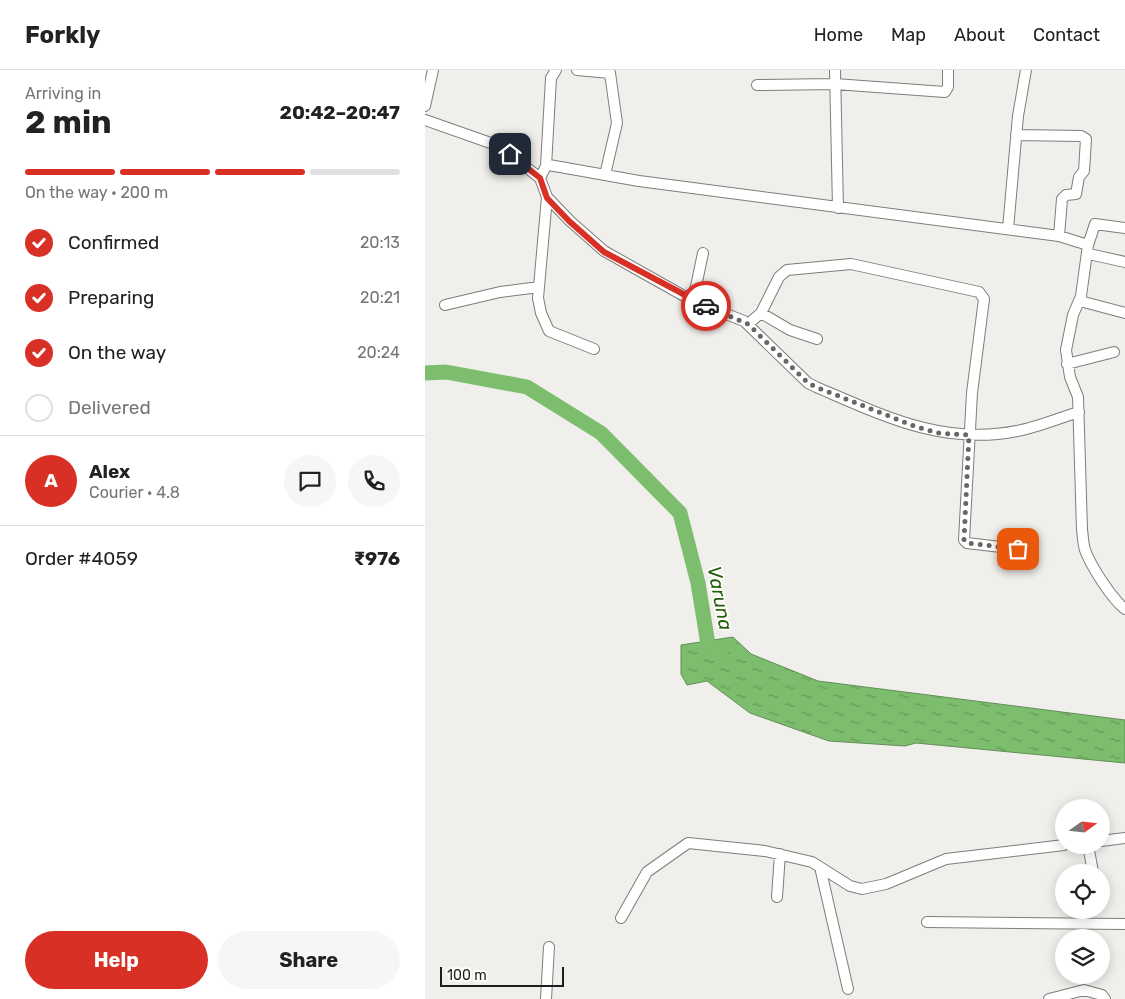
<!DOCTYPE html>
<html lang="en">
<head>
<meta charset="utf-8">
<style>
	body { margin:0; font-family:Rubik,sans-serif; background:#f6f6f6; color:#222; height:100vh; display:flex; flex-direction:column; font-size:19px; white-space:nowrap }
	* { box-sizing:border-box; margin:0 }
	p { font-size:16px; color:#767676 }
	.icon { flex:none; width:28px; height:28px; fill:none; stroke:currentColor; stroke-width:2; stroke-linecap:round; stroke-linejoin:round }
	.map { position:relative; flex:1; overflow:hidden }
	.details { display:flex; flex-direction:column; background:#fff; width:425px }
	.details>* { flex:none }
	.needle { width:32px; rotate:75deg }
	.controls { position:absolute; left:630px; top:729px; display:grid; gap:10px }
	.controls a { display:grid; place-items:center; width:55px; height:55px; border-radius:50%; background:#fff; box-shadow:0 2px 12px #0003; font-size:25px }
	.scale { position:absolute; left:15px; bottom:12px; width:124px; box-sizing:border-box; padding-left:5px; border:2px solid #1f1e1d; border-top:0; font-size:14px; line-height:18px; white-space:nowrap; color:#1f1e1d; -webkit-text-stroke:4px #fffdf8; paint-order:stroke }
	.pin { position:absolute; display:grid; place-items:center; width:42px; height:42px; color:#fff; margin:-21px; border-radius:10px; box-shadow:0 2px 8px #0006 }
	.courier { position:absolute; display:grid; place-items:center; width:50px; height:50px; margin:-25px; border:4px solid #d93025; border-radius:50%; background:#fff; color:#222; box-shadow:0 1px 6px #0007 }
	.head em { font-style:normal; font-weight:700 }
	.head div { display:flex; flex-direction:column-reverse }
	.head { display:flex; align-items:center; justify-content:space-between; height:85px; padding:0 25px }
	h1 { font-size:32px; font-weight:700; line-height:38px }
	.bar { display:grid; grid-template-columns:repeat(4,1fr); gap:8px 5px; align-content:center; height:60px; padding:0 25px }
	.bar i { height:6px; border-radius:4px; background:#e0e0e0 }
	.bar .current { background:#d93025 }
	.bar p { grid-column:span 4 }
	.line { display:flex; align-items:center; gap:12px; padding:0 25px; border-top:1px solid #e0e0e0 }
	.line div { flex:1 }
	.round { display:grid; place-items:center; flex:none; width:52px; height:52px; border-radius:26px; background:#f6f6f6 }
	ol { padding:0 25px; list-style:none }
	li { display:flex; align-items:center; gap:15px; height:55px }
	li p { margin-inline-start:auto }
	li .icon { padding:5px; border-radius:50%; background:#d93025; color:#fff; stroke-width:4 }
	li:last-child { color:#767676 }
	li i { width:28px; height:28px; border:2px solid #e0e0e0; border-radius:50% }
	.cta { display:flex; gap:10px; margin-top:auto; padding:10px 25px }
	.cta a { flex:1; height:58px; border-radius:30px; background:#d93025; color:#fff; font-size:20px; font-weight:700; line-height:58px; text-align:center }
	.cta a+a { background:#f6f6f6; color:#222 }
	header { display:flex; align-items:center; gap:30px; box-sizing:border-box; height:70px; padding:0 25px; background:#fff; border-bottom:1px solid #e0e0e0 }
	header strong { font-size:24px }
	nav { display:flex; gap:28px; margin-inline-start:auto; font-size:18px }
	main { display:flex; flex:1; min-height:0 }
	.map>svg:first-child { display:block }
	.water { fill:url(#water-ripples); stroke:#618d56 }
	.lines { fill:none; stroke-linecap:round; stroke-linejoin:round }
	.river { stroke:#7dbd6e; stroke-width:15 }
	.minor-casing { stroke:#7e7d79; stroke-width:12 }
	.minor { stroke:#fff; stroke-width:10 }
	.done { stroke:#686765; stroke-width:5; stroke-dasharray:0 9 }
	.route { stroke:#d93025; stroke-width:6 }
	.labels { text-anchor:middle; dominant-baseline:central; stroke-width:4; stroke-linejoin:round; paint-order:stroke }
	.water-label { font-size:19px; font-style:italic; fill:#205d0c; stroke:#fffdf8 }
</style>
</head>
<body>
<header>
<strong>Forkly</strong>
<nav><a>Home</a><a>Map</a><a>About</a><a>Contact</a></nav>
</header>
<main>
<section class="details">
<div class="head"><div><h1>2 min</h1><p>Arriving in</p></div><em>20:42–20:47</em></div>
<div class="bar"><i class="current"></i><i class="current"></i><i class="current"></i><i></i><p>On the way · 200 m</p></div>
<ol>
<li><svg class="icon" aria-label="check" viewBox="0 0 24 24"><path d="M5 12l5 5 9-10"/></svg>Confirmed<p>20:13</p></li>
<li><svg class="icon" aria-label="check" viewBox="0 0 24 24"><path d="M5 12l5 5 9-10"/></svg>Preparing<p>20:21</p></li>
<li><svg class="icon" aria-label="check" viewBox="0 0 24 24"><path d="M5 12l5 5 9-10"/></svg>On the way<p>20:24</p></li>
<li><i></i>Delivered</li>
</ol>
<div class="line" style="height:90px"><b class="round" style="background:#d93025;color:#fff">A</b><div><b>Alex</b><p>Courier · 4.8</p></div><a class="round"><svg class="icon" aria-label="chat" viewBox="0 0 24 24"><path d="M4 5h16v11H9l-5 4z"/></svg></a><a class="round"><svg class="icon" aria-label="phone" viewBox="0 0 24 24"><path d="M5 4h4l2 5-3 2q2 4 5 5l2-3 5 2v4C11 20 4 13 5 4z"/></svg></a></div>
<div class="line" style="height:65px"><div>Order #4059</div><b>₹976</b></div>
<div class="cta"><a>Help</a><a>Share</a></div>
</section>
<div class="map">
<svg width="700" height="929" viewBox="0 0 700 929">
	<defs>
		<pattern id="water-ripples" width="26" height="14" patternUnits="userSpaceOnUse" patternTransform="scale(1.25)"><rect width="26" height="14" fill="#7dbd6e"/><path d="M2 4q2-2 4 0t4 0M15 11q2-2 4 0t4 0" fill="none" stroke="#66995a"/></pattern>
	</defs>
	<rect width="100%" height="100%" fill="#f1efeb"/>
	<path class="water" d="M 308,567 L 326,584 L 393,611 L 700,650 L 700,693 L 491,673 L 480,676 L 404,671 L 325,643 L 282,611 L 262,615 L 256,604 L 256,575 Z"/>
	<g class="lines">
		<path class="river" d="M 0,303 L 21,302 L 102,317 L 176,363 L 255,443 L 273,513 L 283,574 L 295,585"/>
		<g class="minor-casing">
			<path id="minor" d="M 152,0 L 185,3 L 192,53 L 180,105
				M 410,0 L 413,138
				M 332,15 L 410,14 L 520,22 L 523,17 L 523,0
				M 0,36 L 8,0
				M 0,50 L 74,76 L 115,108 L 121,96 L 124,95 L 214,111 L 634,166 L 663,175 L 656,226 L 648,245 L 641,280 L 645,307 L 653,327 L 657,460 C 658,466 658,474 660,480 C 666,496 686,528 700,539
				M 591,65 L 656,66 L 661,69 L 659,101 L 654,107 L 651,124 L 641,125 L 637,129 L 634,166
				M 121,96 L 126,8 L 131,0
				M 115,108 L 122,127 L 145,151 L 179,181 L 268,231 L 319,251 L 383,313 L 391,317 C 457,345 517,376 592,361 C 613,357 634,348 654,342
				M 122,127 L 113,228 L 116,243 L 124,261 L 169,279
				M 583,159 L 593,46 L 601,0
				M 663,175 L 670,154 L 700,158
				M 664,184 L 700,192
				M 268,231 L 278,183
				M 655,231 L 700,243
				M 20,235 L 75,222 L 114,217
				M 336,243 L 365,260 L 392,269
				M 323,254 L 336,243 L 354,207 L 362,200 L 426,194 L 554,222 L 559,229 L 547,323 L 539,470 L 542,473 L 593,479
				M 642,294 L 689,282
				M 676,771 L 700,768
				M 663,775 L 668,802
				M 395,797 L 423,919
				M 352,827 L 355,784
				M 196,848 L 222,802 L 263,773 L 340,781 L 387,792 L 425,816 L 437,819 L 461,814 L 521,789 L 639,775
				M 502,852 L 700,854
				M 121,929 L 124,877
				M 624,929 L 659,920 L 677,925 L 680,929"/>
		</g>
		<use href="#minor" class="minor"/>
	</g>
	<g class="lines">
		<path class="done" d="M 281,236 L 323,254 L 383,313 L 391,317 L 489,356 L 512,363 L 544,365 L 539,470 L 542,473 L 593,479"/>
		<path class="route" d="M 85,84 L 115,108 L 122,128 L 144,151 L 179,182 L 281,236"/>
	</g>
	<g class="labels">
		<g class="water-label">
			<text transform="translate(295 528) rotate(79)">Varuna</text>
		</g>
	</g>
</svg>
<div class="controls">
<a><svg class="needle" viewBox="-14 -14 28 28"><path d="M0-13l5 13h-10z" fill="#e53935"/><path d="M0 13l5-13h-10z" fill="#767676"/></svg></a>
<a><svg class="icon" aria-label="locate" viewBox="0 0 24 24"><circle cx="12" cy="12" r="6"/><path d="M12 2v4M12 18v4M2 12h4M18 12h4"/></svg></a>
<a><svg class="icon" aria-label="layers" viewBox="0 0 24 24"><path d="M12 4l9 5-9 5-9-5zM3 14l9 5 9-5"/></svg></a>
</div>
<div class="scale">100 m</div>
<div class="pin" style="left:593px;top:479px;background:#ea580c"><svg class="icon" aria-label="bag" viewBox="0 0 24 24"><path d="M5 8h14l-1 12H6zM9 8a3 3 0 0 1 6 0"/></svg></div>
<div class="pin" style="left:85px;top:84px;background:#1f2937"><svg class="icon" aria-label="home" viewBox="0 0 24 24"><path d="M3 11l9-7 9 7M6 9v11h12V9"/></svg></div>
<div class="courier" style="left:281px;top:236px"><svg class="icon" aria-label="car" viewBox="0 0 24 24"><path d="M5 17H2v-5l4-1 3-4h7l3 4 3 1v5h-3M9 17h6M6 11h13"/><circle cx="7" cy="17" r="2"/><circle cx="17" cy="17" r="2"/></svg></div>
</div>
</main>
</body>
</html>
